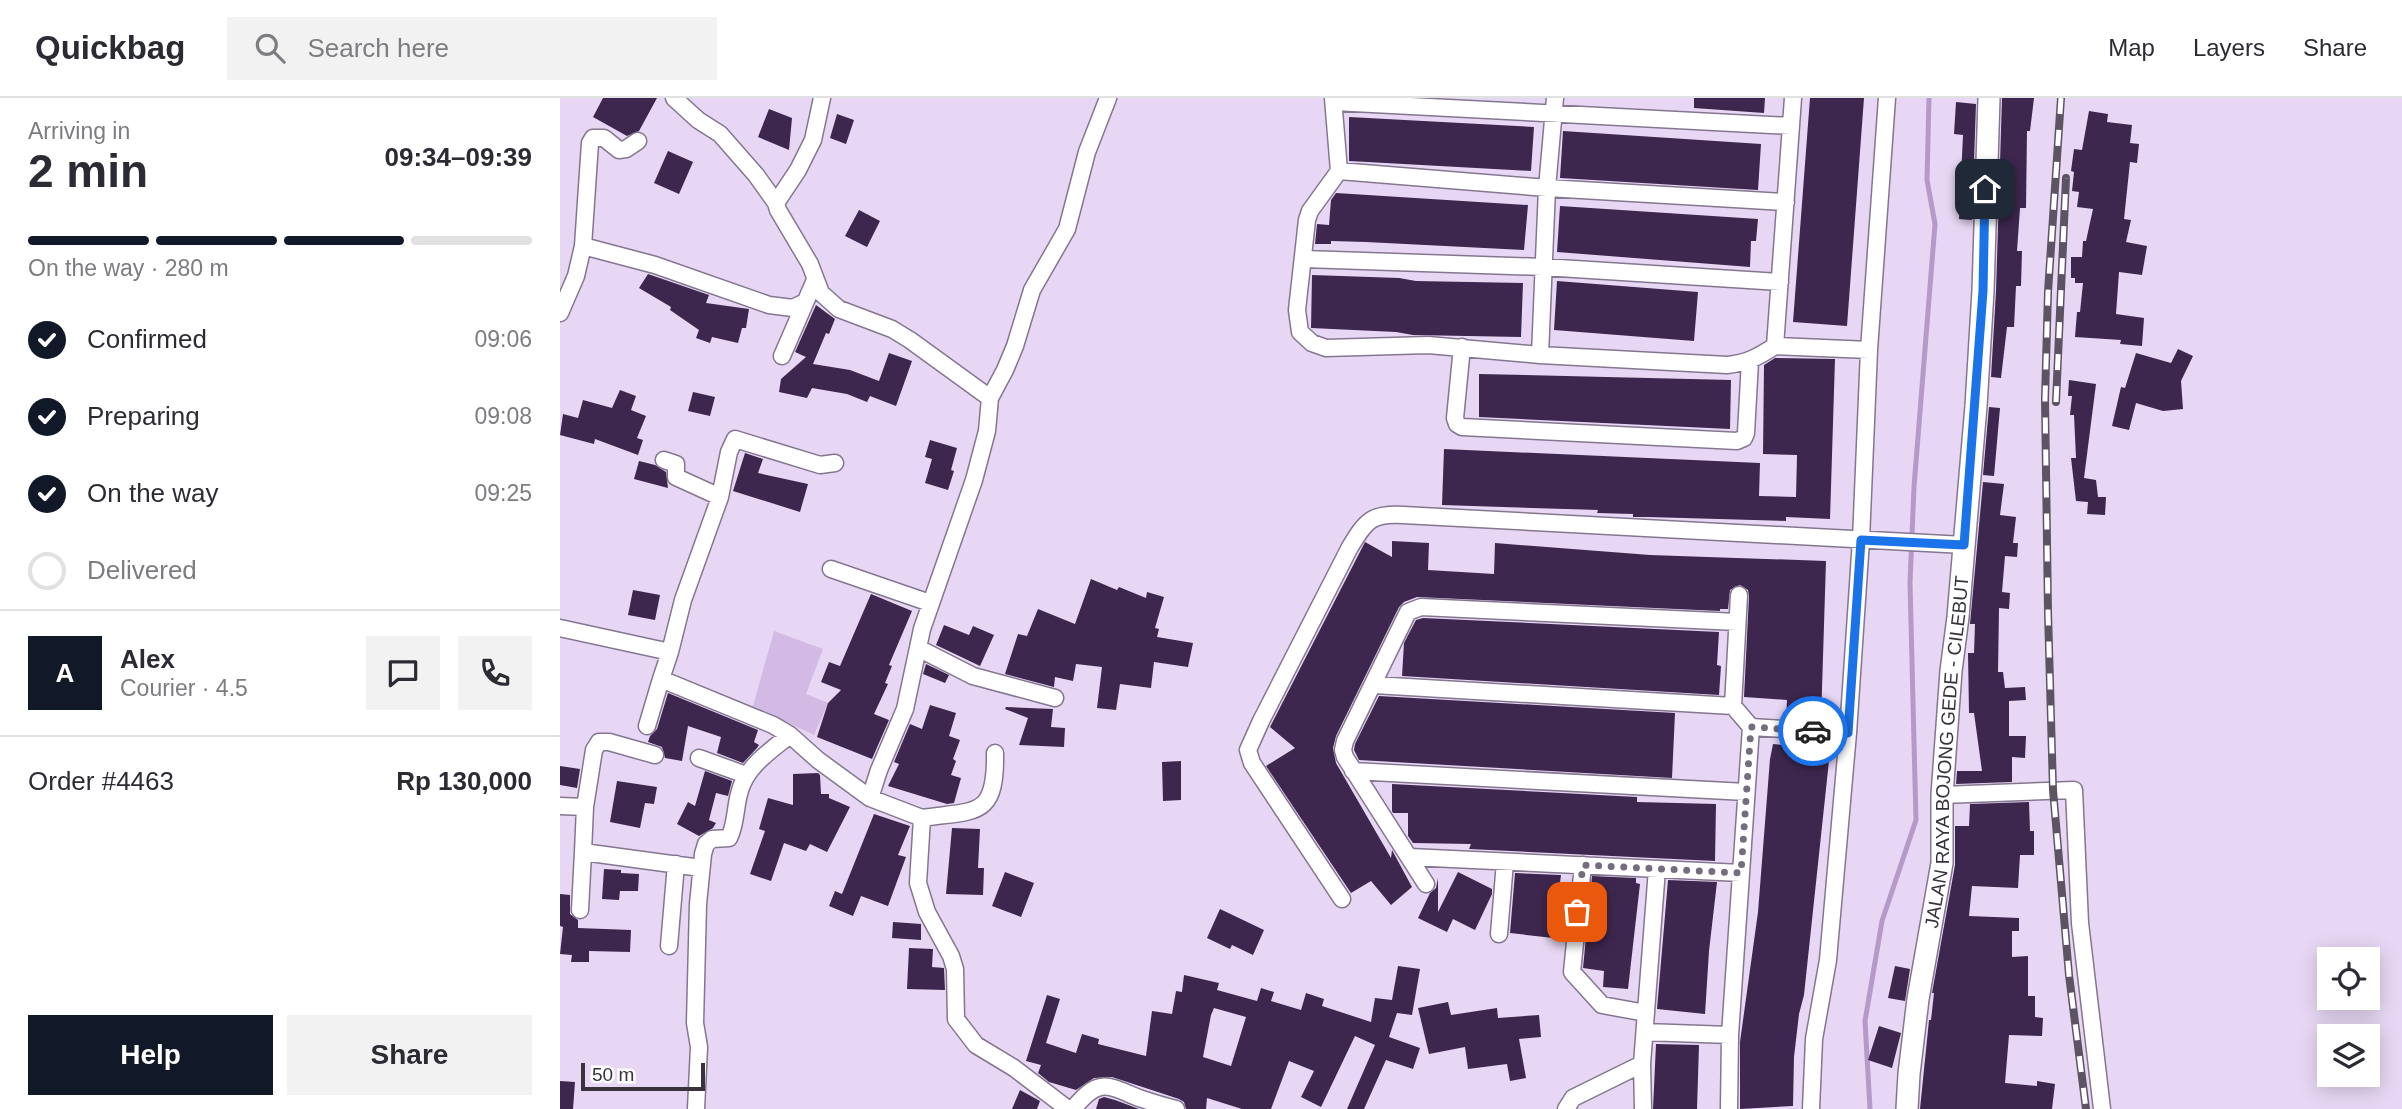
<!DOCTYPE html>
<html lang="en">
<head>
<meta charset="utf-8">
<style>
	body { margin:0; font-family:Helvetica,sans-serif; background:#f2f2f3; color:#2b2b33; height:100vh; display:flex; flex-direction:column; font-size:26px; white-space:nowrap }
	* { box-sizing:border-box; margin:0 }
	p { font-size:23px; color:#7c7c81 }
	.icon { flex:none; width:38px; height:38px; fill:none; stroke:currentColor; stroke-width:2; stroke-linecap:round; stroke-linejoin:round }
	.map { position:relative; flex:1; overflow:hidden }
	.side { display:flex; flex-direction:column; background:#fff; width:560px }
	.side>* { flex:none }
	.fabs { position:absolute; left:1757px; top:849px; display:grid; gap:14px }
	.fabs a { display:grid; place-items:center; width:63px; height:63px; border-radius:0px; background:#fff; box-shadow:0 4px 18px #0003; font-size:35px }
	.scale { position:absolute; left:21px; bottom:18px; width:124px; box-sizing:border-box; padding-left:7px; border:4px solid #38323d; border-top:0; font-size:19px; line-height:24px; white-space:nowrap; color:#38323d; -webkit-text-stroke:5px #fff; paint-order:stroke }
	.pin { position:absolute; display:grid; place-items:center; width:60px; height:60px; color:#fff; margin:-30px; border-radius:14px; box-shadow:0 4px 10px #0006 }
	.courier { position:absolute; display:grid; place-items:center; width:70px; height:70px; margin:-35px; border:5px solid #1a73e8; border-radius:50%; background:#fff; color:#222; box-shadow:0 2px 9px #0007 }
	.head em { font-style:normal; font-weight:700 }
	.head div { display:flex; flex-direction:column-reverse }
	.head { display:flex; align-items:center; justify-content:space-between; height:119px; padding:0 28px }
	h1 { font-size:46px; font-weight:700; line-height:52px }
	.bar { display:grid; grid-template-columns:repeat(4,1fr); gap:10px 7px; align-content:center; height:84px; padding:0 28px }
	.bar i { height:9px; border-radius:5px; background:#e1e1e2 }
	.bar .on { background:#111827 }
	.bar p { grid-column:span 4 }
	.line { display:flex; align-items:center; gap:18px; padding:0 28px; border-top:2px solid #e1e1e2 }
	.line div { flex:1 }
	.round { display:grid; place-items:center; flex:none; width:74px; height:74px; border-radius:0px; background:#f2f2f3 }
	ol { padding:0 28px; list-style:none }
	li { display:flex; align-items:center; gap:21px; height:77px }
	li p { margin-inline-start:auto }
	li .icon { padding:7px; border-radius:50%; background:#111827; color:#fff; stroke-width:4 }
	li:last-child { color:#7c7c81 }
	li i { width:38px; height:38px; border:4px solid #e1e1e2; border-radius:50% }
	.button { display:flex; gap:14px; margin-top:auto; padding:14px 28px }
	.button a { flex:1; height:80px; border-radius:0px; background:#111827; color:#fff; font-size:28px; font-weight:700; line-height:80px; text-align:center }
	.button a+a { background:#f2f2f3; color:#2b2b33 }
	header { display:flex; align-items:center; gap:42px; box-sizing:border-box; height:98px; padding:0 35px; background:#fff; border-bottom:2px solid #e1e1e2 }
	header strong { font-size:33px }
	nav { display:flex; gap:38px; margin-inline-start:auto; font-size:24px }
	.search { width:490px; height:63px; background:#f2f2f3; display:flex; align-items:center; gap:18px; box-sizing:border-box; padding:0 24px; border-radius:0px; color:#7c7c81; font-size:26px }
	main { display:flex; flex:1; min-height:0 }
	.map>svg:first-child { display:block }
	.green { fill:#d2bae5 }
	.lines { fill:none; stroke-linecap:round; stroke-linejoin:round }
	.stream { stroke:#b499c9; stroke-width:5 }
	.building { fill:#3e274f; fill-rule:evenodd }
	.minor-casing { stroke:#847690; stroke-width:19 }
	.major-casing { stroke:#847690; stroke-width:24 }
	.minor { stroke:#fff; stroke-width:16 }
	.major { stroke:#fff; stroke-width:21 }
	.rail-casing { stroke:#5c5462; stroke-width:8 }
	.rail { stroke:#fff; stroke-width:5; stroke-dasharray:16; stroke-linecap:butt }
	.done { stroke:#756c7d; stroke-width:7; stroke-dasharray:0 12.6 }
	.route { stroke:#1a73e8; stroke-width:9 }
	.labels { text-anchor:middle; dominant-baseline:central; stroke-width:7; stroke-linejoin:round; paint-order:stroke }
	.street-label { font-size:19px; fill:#38323d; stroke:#fff }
</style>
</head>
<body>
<header>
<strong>Quickbag</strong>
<div class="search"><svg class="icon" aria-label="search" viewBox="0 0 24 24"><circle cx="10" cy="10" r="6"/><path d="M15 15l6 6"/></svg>Search here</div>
<nav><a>Map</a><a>Layers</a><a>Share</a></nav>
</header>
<main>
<section class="side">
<div class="head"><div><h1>2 min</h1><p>Arriving in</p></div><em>09:34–09:39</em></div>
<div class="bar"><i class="on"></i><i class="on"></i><i class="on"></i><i></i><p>On the way · 280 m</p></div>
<ol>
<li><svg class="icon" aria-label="check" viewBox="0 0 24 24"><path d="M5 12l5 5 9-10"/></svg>Confirmed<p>09:06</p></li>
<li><svg class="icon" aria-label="check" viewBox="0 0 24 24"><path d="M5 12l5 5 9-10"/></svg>Preparing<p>09:08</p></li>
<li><svg class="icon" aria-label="check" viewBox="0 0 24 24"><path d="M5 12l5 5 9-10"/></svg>On the way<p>09:25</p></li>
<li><i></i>Delivered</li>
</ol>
<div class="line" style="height:126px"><b class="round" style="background:#111827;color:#fff">A</b><div><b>Alex</b><p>Courier · 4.5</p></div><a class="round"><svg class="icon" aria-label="chat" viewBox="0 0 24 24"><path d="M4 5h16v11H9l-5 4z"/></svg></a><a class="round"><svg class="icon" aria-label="phone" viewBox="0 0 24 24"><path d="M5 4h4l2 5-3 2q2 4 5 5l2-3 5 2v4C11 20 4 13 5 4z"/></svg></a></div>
<div class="line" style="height:91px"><div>Order #4463</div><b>Rp 130,000</b></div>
<div class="button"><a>Help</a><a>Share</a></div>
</section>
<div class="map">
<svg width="1842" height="1011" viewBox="0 0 1842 1011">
	<rect width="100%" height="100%" fill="#e7d7f4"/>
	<path class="green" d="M 214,533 L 263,551 L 246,596 L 268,605 L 254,637 L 193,608 Z"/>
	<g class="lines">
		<path class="stream" d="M 1310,1011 L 1305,923 L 1322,823 L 1356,722 L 1350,485 L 1354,389 L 1375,126 L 1367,82 L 1369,0"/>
	</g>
	<path class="building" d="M 43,0 L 97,0 L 79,33 L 67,38 L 33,19 Z
		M 1134,0 L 1205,0 L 1204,15 L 1134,10 Z
		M 1250,0 L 1304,0 L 1287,228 L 1233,224 Z
		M 1442,0 L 1474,0 L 1470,33 L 1467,33 L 1466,110 L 1460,110 L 1457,153 L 1462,153 L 1461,188 L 1456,188 L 1454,229 L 1447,229 L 1441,280 L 1431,279 L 1436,193 Z
		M 1396,4 L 1416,6 L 1412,122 L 1399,121 L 1403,37 L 1394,36 Z
		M 209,11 L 232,20 L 229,52 L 198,39 Z
		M 1529,13 L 1548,16 L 1547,24 L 1572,27 L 1570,45 L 1579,46 L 1577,65 L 1570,64 L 1564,121 L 1571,122 L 1566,144 L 1587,148 L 1582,177 L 1559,174 L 1556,216 L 1584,220 L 1582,248 L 1560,246 L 1561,242 L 1515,239 L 1517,214 L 1520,214 L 1523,185 L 1515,185 L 1515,180 L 1511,180 L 1511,159 L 1522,159 L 1523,143 L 1526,143 L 1533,111 L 1517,109 L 1519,94 L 1512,93 L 1514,74 L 1511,73 L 1514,51 L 1522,52 Z
		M 277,16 L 294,22 L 286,46 L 270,40 Z
		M 789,19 L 974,29 L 971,73 L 789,63 Z
		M 1003,33 L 1201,46 L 1198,92 L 1000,80 Z
		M 108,53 L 133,64 L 119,96 L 94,85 Z
		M 776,95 L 968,107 L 964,152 L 806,144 L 771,143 L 771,146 L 755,146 L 757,126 L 769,127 L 771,102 Z
		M 1000,108 L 1198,121 L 1196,143 L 1191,143 L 1190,169 L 997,154 Z
		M 299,112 L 320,123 L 307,149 L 285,138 Z
		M 88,176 L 149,197 L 146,205 L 189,211 L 186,230 L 182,230 L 178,245 L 152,239 L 150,245 L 136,240 L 139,232 L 110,212 L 111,209 L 79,190 Z
		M 752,177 L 839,180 L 856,183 L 963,185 L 961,239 L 853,237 L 836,234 L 751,230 Z
		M 997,183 L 1138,194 L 1134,243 L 994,232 Z
		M 256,207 L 275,221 L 269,236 L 266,235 L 253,266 L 290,272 L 319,283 L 329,255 L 352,263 L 336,308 L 310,298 L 307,304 L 287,296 L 252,290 L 247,300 L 219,294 L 221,281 L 246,259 L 235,254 Z
		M 1618,251 L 1633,258 L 1621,283 L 1623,311 L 1603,313 L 1576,305 L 1569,332 L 1552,328 L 1561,289 L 1565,290 L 1576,255 L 1611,265 Z
		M 1215,260 L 1275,261 L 1270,421 L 1226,419 L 1226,423 L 1088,419 L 1073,419 L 1073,416 L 1037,415 L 1038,412 L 882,407 L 884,351 L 1200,365 L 1199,398 L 1236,399 L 1237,357 L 1203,356 L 1204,267 Z
		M 919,276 L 1171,282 L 1170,331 L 919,319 Z
		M 1509,282 L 1536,286 L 1524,380 L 1536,382 L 1538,399 L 1546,399 L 1545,417 L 1527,416 L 1528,404 L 1516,403 L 1511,360 L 1516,360 L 1514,317 L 1510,317 L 1512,298 L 1508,298 Z
		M 60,292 L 76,298 L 71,312 L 86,318 L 77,340 L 83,342 L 78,357 L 35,341 L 34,346 L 0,337 L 3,316 L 18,320 L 23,302 L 52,310 Z
		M 133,294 L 155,299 L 150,318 L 128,313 Z
		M 1429,309 L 1440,310 L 1434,378 L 1423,377 Z
		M 370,342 L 397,350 L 391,372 L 394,373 L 388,392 L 365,385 L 372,361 L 365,359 Z
		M 185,355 L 203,361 L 198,375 L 248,386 L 240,414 L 173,393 Z
		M 79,363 L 95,367 L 106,374 L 108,390 L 74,381 Z
		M 1423,384 L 1444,386 L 1440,417 L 1456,419 L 1453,445 L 1458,445 L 1457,459 L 1445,458 L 1442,494 L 1450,495 L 1449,511 L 1439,510 L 1438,574 L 1443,574 L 1445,590 L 1465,589 L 1466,602 L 1449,603 L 1449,638 L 1466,638 L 1465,660 L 1452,659 L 1452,684 L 1396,686 L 1397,673 L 1422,673 L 1414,615 L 1409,615 L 1408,555 L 1414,555 L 1415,526 L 1410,526 Z
		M 832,443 L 869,445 L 868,472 L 934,476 L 935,445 L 1090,457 L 1266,463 L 1261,623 L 1226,621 L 1227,602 L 1184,599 L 1189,498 L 1188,492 L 1180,487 L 1170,492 L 1168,511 L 1160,511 L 1160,513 L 857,499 L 844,504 L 839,509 L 776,638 L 773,650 L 776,665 L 831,760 L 832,752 L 852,789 L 831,807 L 811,783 L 791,795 L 706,668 L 735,650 L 710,629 L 804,446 L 805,444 L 832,459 Z
		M 531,481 L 557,492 L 559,489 L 586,500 L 587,494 L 604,499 L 595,530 L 599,531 L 597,539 L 633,545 L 628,569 L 594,564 L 591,590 L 560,586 L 556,612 L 537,610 L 542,569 L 516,566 L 513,583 L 495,579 L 494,589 L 445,576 L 458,536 L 467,538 L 478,511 L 515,526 Z
		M 73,492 L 100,497 L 95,522 L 68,517 Z
		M 311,496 L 352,513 L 329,567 L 332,568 L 325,585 L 328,586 L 314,616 L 329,622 L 312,661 L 257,639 L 268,605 L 281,592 L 261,584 L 269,564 L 280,568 Z
		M 863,520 L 1159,534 L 1157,567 L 1161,568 L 1159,597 L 842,578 L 844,545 L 856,522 Z
		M 384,527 L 409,537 L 413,528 L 434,537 L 420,568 L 376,547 Z
		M 366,566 L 389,577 L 385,585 L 363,576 Z
		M 108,595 L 198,632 L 194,644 L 199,647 L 197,650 L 183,665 L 157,655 L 161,639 L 128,628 L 122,663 L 105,660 L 102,649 L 88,644 L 90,638 L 97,631 Z
		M 819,598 L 1115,615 L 1112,680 L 799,662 L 794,652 L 795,646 Z
		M 370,607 L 396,615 L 389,638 L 400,642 L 393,661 L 396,663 L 391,677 L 401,680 L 394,705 L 387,706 L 328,688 L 339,666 L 334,664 L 350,626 L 362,631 Z
		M 446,609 L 493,611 L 491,629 L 505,630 L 504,649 L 459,647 L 468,620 L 445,611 Z
		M 1241,643 L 1271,644 L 1244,897 L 1239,916 L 1234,959 L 1233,1008 L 1180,1011 L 1180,944 L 1198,814 L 1210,661 L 1213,646 L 1240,649 Z
		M 621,663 L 621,702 L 603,703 L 602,664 Z
		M 0,668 L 20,671 L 17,690 L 0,687 Z
		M 145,673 L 172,683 L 168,698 L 156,695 L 149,722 L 156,725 L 153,730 L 139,738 L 117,726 L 128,704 L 135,708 Z
		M 258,675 L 260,677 L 261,696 L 269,696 L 269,700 L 290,709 L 267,754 L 250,746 L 246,753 L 224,745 L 211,783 L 190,776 L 205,733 L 199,731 L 208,700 L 233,707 L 233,676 Z
		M 57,683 L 97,689 L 94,706 L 85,705 L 80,730 L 50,724 Z
		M 832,686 L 1077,699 L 1077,704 L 1156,706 L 1155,763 L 909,751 L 911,746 L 853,745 L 848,738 L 848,715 L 833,715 L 832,713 Z
		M 1469,704 L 1470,733 L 1474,733 L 1474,757 L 1460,757 L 1458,790 L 1412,788 L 1409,818 L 1459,820 L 1459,833 L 1452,833 L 1452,859 L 1468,858 L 1468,898 L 1475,898 L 1475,919 L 1483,920 L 1482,938 L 1449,937 L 1445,985 L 1477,988 L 1477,983 L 1495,986 L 1492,1011 L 1360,1011 L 1369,922 L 1371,922 L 1374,895 L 1372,895 L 1395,767 L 1395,728 L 1409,728 L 1410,706 Z
		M 314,716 L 350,728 L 338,757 L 346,759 L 328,808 L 301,798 L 293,818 L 269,808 L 275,793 L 282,796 Z
		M 392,730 L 420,731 L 418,770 L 424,770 L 423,797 L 386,796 Z
		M 44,771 L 61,772 L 61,775 L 79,776 L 78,793 L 60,793 L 59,802 L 42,801 Z
		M 445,774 L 474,785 L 461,819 L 432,808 Z
		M 898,774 L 932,791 L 932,796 L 915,832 L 893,821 L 887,834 L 858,820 L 870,795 L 876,790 L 878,780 L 878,814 Z
		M 955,775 L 1001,777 L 993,840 L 950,835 Z
		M 1032,778 L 1076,780 L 1076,785 L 1080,786 L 1068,891 L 1043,889 L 1044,873 L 1023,870 Z
		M 1108,782 L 1157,784 L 1149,853 L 1145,916 L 1097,911 Z
		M 0,796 L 10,797 L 10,816 L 18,822 L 18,830 L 71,832 L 70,854 L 29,853 L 29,864 L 11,864 L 12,857 L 0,856 L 3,829 L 0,828 Z
		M 660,811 L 704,832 L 693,857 L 672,847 L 670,851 L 647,840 Z
		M 333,824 L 361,826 L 361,842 L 332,840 Z
		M 349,850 L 373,851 L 372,869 L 384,870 L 385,892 L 347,891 Z
		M 838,868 L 860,871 L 852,917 L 837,915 L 829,939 L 860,950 L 853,971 L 826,962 L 804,1011 L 787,1011 L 815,947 L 795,938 L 761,1009 L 741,999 L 754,973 L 729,963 L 711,1011 L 682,1011 L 647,1000 L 646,1011 L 626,1011 L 624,1004 L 619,1001 L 552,979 L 534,980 L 516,992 L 489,984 L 478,975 L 481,967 L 466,963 L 487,897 L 500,901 L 486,945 L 516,955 L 522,936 L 539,941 L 538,946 L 586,958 L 592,913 L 612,916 L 616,893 L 622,894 L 624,877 L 659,885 L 657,892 L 697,903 L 701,890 L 714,894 L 711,903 L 741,912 L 746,895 L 764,901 L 762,908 L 811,924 L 815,900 L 832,902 ZM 654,910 L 686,919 L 671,968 L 643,959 L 651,917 Z
		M 1335,868 L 1350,871 L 1345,903 L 1328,900 Z
		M 888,904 L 891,917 L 937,910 L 938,920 L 979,917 L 981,939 L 959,941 L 966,980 L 950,983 L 947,966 L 908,971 L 905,949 L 869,956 L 858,910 Z
		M 1319,928 L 1341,935 L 1332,970 L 1308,962 Z
		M 1096,946 L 1139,947 L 1137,1011 L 1093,1011 Z
		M 0,983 L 15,984 L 13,1011 L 0,1011 Z
		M 460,992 L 480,1003 L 477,1011 L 452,1011 Z
		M 544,999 L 555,1002 L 579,1011 L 536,1011 L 539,1001 Z"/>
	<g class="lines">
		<g class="minor-casing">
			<path id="minor" d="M 114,0 L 138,22 L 160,36 L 196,77 L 216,105 L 218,112 L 250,166 L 261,195 L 279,211 L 332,231 L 350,242 L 430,300
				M 773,0 L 779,73 L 750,113 L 747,122 L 737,212 L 740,234 L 752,245 L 766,250 L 868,247 L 980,257
				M 995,0 L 987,90 L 980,257 L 1167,267 C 1187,265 1198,259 1215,248
				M 774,4 L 1231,28
				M 779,73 L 987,90 L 1226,104
				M 216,105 L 238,72 L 253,42 L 262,0
				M 23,148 L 95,167 L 209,207 L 233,210 L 243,205
				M 744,161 L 983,169 L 1220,184
				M 0,215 L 16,178 L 23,148 L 30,45 L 33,40 L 44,40 L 59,52 L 66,51 L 78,43
				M 902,249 L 895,320 L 897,326 L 902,329 L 1177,343 L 1184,340 L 1186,335 L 1190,263
				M 1309,252 L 1327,0
				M 222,258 L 255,182
				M 104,362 L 116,366 L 116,379 L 160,399
				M 271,471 L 370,505
				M 0,530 L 110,554 L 123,502 L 160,399 L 169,354 L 175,341 L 260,367 L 275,365
				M 358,550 L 413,578 L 495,600
				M 110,554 L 101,581 L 213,627 L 230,637 L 258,662 L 310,700
				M 814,587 L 1173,608 L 1191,629
				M 1173,608 L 1179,497
				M 87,628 L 101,581
				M 139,660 L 186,677
				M 793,673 L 1186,694
				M 1382,697 L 1514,692 L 1520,825 L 1542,1011
				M 0,708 L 25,709 L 23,754 L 141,770
				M 25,709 L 34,652 L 39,644 L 49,644 L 95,657
				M 362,720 C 417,712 436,720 435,655
				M 850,759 L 1181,775
				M 1023,767 L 1012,874 L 1042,907 L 1086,915
				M 866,786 L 785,659 L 783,652 L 785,643 L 848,514 L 861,509 L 1177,524
				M 782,801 L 692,665 L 688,652 L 701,623 L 790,449 C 806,423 811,415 843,417 L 1404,447
				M 20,812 L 23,754
				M 939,836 L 945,764
				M 109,848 L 116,766
				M 1085,934 L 1170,937
				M 136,1011 L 139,949 L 135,925 L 138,806 L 143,756 L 146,746 L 152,741 L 169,740 C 176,726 175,711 179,696 C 185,669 210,653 230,637
				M 508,1011 L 454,970 L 416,947 L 396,921 L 395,871 L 391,858 L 367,814 L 358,785 L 362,720 L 310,700 L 319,672 L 345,611 L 362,531 L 414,382 L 427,333 L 430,300 L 445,272 L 455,248 L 472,192 L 507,131 L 527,54 L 548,0
				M 513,1011 C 539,979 547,987 579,1000 C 591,1004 604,1008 616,1011
				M 1006,1011 L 1013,1000 L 1082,966
				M 1083,1011 L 1082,966 L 1097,771
				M 1169,1011 L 1170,937 L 1191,629 L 1288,635 L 1301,442 L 1309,252 L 1215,248 L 1233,0
				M 1251,1011 L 1254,941 L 1268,862 L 1288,635"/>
		</g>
		<g class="major-casing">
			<g id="major">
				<path id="s1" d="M 1347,1011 L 1349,976 L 1358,901 L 1382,765 L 1382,697 L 1391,573 L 1398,519 L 1416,308 L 1423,193 L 1429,0"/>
			</g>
		</g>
		<use href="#minor" class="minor"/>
		<use href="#major" class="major"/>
		<g class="rail-casing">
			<path id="rail" d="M 1501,0 L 1488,194 L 1485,301 L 1488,514 L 1493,692 L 1509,877 L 1526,1011
				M 1496,304 L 1506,80"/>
		</g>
		<use href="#rail" class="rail"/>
	</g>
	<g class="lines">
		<path class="done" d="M 1017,814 L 1023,767 L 1181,775 L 1191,629 L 1253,633"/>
		<path class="route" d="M 1253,633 L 1288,635 L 1301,442 L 1404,447 L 1423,193 L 1425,91"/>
	</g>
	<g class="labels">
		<g class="street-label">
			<text stroke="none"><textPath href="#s1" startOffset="360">JALAN RAYA BOJONG GEDE - CILEBUT</textPath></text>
		</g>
	</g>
</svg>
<div class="fabs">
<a><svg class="icon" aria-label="locate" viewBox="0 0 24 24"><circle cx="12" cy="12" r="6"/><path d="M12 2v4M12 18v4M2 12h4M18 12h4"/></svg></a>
<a><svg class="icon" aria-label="layers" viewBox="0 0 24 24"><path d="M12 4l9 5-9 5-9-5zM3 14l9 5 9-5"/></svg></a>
</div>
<div class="scale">50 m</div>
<div class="pin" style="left:1017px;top:814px;background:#ea580c"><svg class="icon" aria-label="bag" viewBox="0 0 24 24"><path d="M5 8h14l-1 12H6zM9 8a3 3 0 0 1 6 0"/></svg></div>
<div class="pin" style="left:1425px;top:91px;background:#1f2937"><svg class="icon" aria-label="home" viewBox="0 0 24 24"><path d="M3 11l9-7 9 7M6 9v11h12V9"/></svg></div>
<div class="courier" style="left:1253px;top:633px"><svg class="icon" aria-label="car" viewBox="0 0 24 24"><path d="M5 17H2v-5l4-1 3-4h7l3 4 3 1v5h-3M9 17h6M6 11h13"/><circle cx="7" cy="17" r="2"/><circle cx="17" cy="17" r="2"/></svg></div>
</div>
</main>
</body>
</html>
